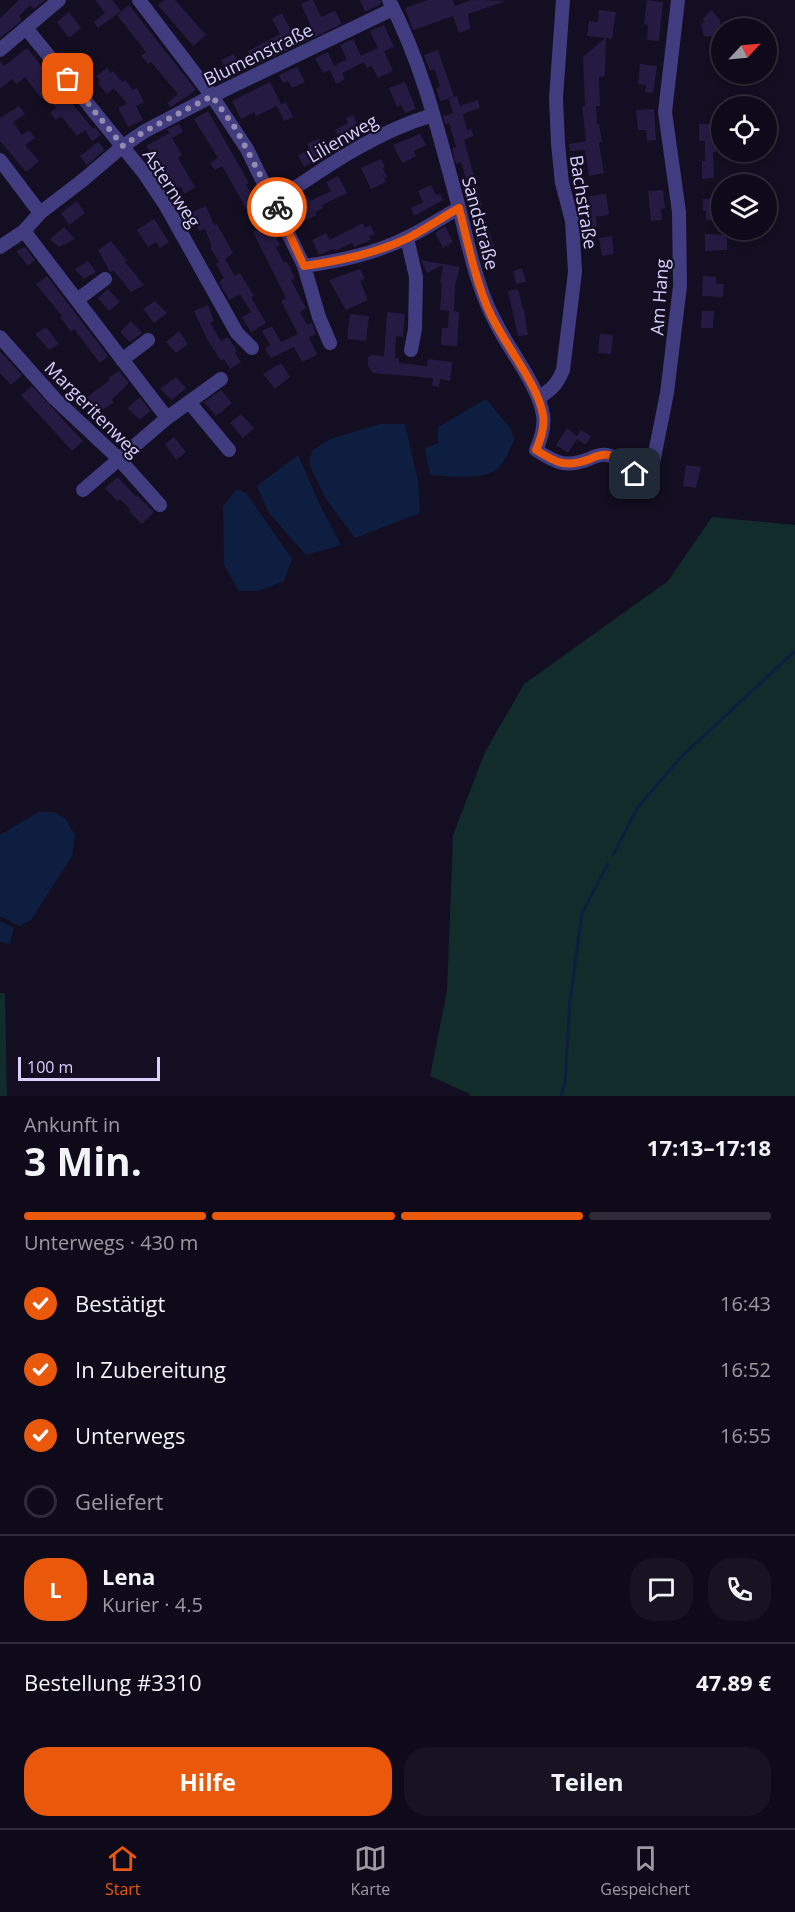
<!DOCTYPE html>
<html lang="de">
<head>
<meta charset="utf-8">
<style>
	body { margin:0; font-family:"Open Sans",sans-serif; background:#171322; color:#f1f3f6; height:100vh; display:flex; flex-direction:column; font-size:22px; white-space:nowrap }
	* { box-sizing:border-box; margin:0 }
	p { font-size:20px; color:#9b9aa2 }
	.icon { flex:none; width:33px; height:33px; fill:none; stroke:currentColor; stroke-width:2; stroke-linecap:round; stroke-linejoin:round }
	.map { position:relative; height:1096px; overflow:hidden }
	.side { display:flex; flex-direction:column; background:#0e0a19; flex:1 }
	.side>* { flex:none }
	.needle { width:39px; rotate:64deg }
	.controls { position:absolute; left:711px; top:18px; display:grid; gap:12px }
	.controls a { display:grid; place-items:center; width:66px; height:66px; border-radius:50%; background:#0e0a19; box-shadow:0 3px 9px #0003,0 0 0 2px #2e2b38; font-size:30px }
	.scale { position:absolute; left:18px; bottom:15px; width:142px; box-sizing:border-box; padding-left:6px; border:3px solid #d8d0fd; border-top:0; font-size:16px; line-height:21px; white-space:nowrap; color:#d8d0fd; -webkit-text-stroke:4px #130e21; paint-order:stroke }
	.pin { position:absolute; display:grid; place-items:center; width:51px; height:51px; color:#fff; margin:-26px; border-radius:12px; box-shadow:0 3px 9px #0006 }
	.courier { position:absolute; display:grid; place-items:center; width:60px; height:60px; margin:-30px; border:4px solid #ea580c; border-radius:50%; background:#fff; color:#222; box-shadow:0 2px 8px #0007 }
	.overview em { font-style:normal; font-weight:700 }
	.overview div { display:flex; flex-direction:column-reverse }
	.overview { display:flex; align-items:center; justify-content:space-between; height:102px; padding:0 24px }
	h1 { font-size:39px; font-weight:700; line-height:45px }
	.bar { display:grid; grid-template-columns:repeat(4,1fr); gap:9px 6px; align-content:center; height:72px; padding:0 24px }
	.bar i { height:8px; border-radius:4px; background:#2e2b38 }
	.bar .on { background:#ea580c }
	.bar p { grid-column:span 4 }
	.line { display:flex; align-items:center; gap:15px; padding:0 24px; border-top:2px solid #2e2b38 }
	.line div { flex:1 }
	.round { display:grid; place-items:center; flex:none; width:63px; height:63px; border-radius:24px; background:#171322 }
	ol { padding:0 24px; list-style:none }
	li { display:flex; align-items:center; gap:18px; height:66px }
	li p { margin-inline-start:auto }
	li .icon { padding:6px; border-radius:50%; background:#ea580c; color:#fff; stroke-width:4 }
	li:last-child { color:#9b9aa2 }
	li i { width:33px; height:33px; border:3px solid #2e2b38; border-radius:50% }
	.cta { display:flex; gap:12px; margin-top:auto; padding:12px 24px }
	.cta a { flex:1; height:69px; border-radius:24px; background:#ea580c; color:#fff; font-size:24px; font-weight:700; line-height:69px; text-align:center }
	.cta a+a { background:#171322; color:#f1f3f6 }
	.tab-bar { display:flex; justify-content:space-around; align-items:center; height:84px; border-top:2px solid #2e2b38; background:#0e0a19; font-size:16px; color:#9b9aa2 }
	.tab-bar a { display:grid; justify-items:center; gap:3px }
	.tab-bar .on { color:#ea580c }
	.map>svg:first-child { display:block }
	.green { fill:#122b2b }
	.water { fill:#0d1e41 }
	.lines { fill:none; stroke-linecap:round; stroke-linejoin:round }
	.stream { stroke:#0d1e41; stroke-width:3 }
	.building { fill:#251b42 }
	.minor { stroke:#413b7f; stroke-width:14 }
	.done { stroke:#938cb0; stroke-width:6; stroke-dasharray:0 10.8 }
	.route { stroke:#ea580c; stroke-width:8 }
	.labels { text-anchor:middle; dominant-baseline:central; stroke-width:4.5; stroke-linejoin:round; paint-order:stroke }
	.street-label { font-size:18px; fill:#d8d0fd; stroke:#130e21 }
</style>
</head>
<body>
<div class="map">
<svg width="795" height="1096" viewBox="0 0 795 1096">
	<rect width="100%" height="100%" fill="#130e21"/>
	<path class="green" d="M 712,517 L 795,525 L 795,1096 L 469,1096 L 470,1094 L 430,1076 L 447,991 L 453,835 L 485,752 L 524,684 L 668,581 Z
		M 0,993 L 5,993 L 7,1096 L 0,1096 Z"/>
	<path class="water" d="M 486,399 L 511,429 L 514,440 C 510,449 505,462 497,469 C 482,481 448,476 430,475 L 425,448 L 438,443 L 438,427 Z
		M 380,424 L 405,424 L 418,481 L 420,513 L 355,538 L 326,499 L 309,464 L 312,451 L 330,439 Z
		M 298,455 L 319,503 L 341,545 L 306,555 L 269,513 L 257,486 Z
		M 237,489 L 247,494 L 292,559 L 284,581 L 258,591 L 239,591 L 224,565 L 223,506 Z
		M 38,812 L 53,812 L 65,818 L 75,835 L 72,856 L 31,920 L 19,926 L 0,916 L 0,835 Z
		M 0,921 L 14,928 L 10,944 L 0,942 Z"/>
	<g class="lines">
		<path class="stream" d="M 613,855 L 638,807 L 682,756 L 795,651
			M 561,1096 L 565,1083 L 570,1001 L 582,913 L 608,864"/>
	</g>
	<path class="building" d="M 19,0 L 45,0 L 34,9 L 30,5 L 19,16 L 22,20 L 0,38 L 0,18 Z
		M 95,0 L 112,0 L 121,11 L 98,28 L 94,22 L 105,13 Z
		M 164,0 L 175,0 L 206,35 L 193,46 L 158,5 Z
		M 310,0 L 313,0 L 321,17 L 335,11 L 342,24 L 256,65 L 248,51 L 280,34 L 272,19 L 282,13 L 293,35 L 311,26 L 301,4 Z
		M 360,0 L 380,0 L 381,4 L 365,12 Z
		M 428,0 L 453,0 L 455,6 L 472,0 L 506,1 L 468,14 L 470,29 L 459,33 L 453,16 L 413,30 L 405,8 Z
		M 647,0 L 663,2 L 659,41 L 647,40 L 648,25 L 644,24 Z
		M 129,5 L 196,90 L 171,107 L 167,103 L 178,94 L 151,62 L 148,64 L 141,56 L 146,52 L 117,15 Z
		M 599,10 L 616,12 L 612,39 L 606,38 L 605,76 L 599,77 L 600,106 L 596,106 L 597,124 L 599,124 L 602,142 L 599,143 L 604,173 L 589,176 L 585,150 L 570,151 L 569,144 L 586,141 L 582,106 L 585,106 L 583,57 L 605,38 L 587,36 L 589,21 L 598,22 Z
		M 711,10 L 720,20 L 721,30 L 719,37 L 704,36 L 701,24 L 704,22 L 703,19 Z
		M 69,12 L 81,28 L 69,38 L 57,22 Z
		M 384,25 L 394,47 L 384,51 L 393,71 L 378,78 L 372,66 L 367,68 L 361,56 L 378,48 L 370,31 Z
		M 353,39 L 364,62 L 342,73 L 345,79 L 336,84 L 330,70 L 323,73 L 315,58 L 328,52 L 334,66 L 347,59 L 340,45 Z
		M 27,48 L 93,129 L 95,127 L 101,135 L 92,141 L 85,130 L 77,136 L 61,116 L 56,120 L 50,113 L 56,108 L 46,96 L 42,99 L 25,77 L 16,84 L 12,79 L 0,89 L 0,61 L 4,66 Z
		M 438,50 L 454,97 L 440,101 L 436,88 L 440,87 L 435,70 L 430,71 L 424,55 Z
		M 234,54 L 242,72 L 230,78 L 221,60 Z
		M 640,64 L 657,66 L 653,93 L 645,92 L 646,85 L 638,84 Z
		M 297,67 L 305,82 L 292,88 L 288,81 L 283,83 L 279,75 Z
		M 107,68 L 111,73 L 113,71 L 122,82 L 125,80 L 133,90 L 137,88 L 144,102 L 136,106 L 143,120 L 128,127 L 118,108 L 127,104 L 114,88 L 107,94 L 98,83 L 100,81 L 96,76 Z
		M 270,82 L 281,104 L 256,116 L 254,112 L 241,119 L 232,101 Z
		M 405,82 L 416,109 L 405,113 L 401,105 L 397,107 L 389,88 Z
		M 457,96 L 460,106 L 478,100 L 480,108 L 463,114 L 467,130 L 471,129 L 474,136 L 464,140 L 482,205 L 472,207 L 470,199 L 466,200 L 462,183 L 467,182 L 461,162 L 456,164 L 452,148 L 456,147 L 449,123 L 445,124 L 443,116 L 453,113 L 449,99 Z
		M 286,102 L 293,117 L 284,121 L 277,106 Z
		M 19,106 L 25,114 L 13,122 L 22,135 L 29,130 L 35,138 L 25,145 L 39,161 L 26,172 L 0,141 L 0,118 Z
		M 654,109 L 656,140 L 647,141 L 646,130 L 638,130 L 636,110 Z
		M 208,111 L 249,183 L 246,185 L 253,197 L 258,194 L 267,211 L 264,213 L 280,245 L 276,247 L 284,263 L 287,262 L 295,278 L 291,280 L 306,308 L 300,312 L 307,325 L 312,323 L 316,334 L 309,337 L 317,355 L 302,362 L 294,347 L 271,358 L 265,349 L 270,345 L 262,331 L 272,326 L 281,342 L 298,334 L 281,301 L 286,298 L 253,232 L 258,229 L 222,166 L 215,170 L 210,163 L 218,158 L 194,119 Z
		M 353,115 L 359,129 L 352,132 L 355,139 L 343,146 L 335,130 L 348,123 L 346,118 Z
		M 179,124 L 183,132 L 172,138 L 167,129 Z
		M 699,124 L 717,124 L 716,152 L 713,152 L 714,178 L 702,179 L 702,161 L 705,161 L 705,141 L 699,141 Z
		M 169,133 L 182,155 L 178,158 L 195,187 L 185,194 L 180,186 L 175,189 L 146,146 Z
		M 420,134 L 426,145 L 414,151 L 416,156 L 402,163 L 393,145 Z
		M 319,138 L 328,155 L 304,167 L 298,155 L 310,149 L 307,144 Z
		M 98,142 L 105,150 L 87,165 L 80,156 Z
		M 381,159 L 385,167 L 383,168 L 387,177 L 384,178 L 386,182 L 371,189 L 361,168 Z
		M 338,176 L 347,193 L 322,205 L 323,208 L 315,212 L 317,215 L 302,222 L 294,204 L 308,197 L 310,201 L 331,191 L 326,182 Z
		M 431,185 L 436,195 L 440,194 L 443,200 L 414,216 L 411,208 L 423,202 L 418,191 Z
		M 663,190 L 665,208 L 661,209 L 662,220 L 651,221 L 648,191 Z
		M 606,194 L 609,215 L 593,217 L 596,217 L 597,227 L 585,227 L 584,218 L 592,217 L 589,196 Z
		M 703,199 L 714,199 L 714,202 L 721,202 L 721,220 L 706,220 L 706,211 L 703,211 Z
		M 77,201 L 85,213 L 69,225 L 61,213 Z
		M 206,206 L 214,225 L 217,224 L 233,253 L 225,259 L 235,276 L 240,273 L 254,296 L 251,297 L 266,323 L 251,332 L 242,317 L 251,312 L 240,294 L 229,300 L 219,282 L 224,278 L 216,264 L 219,262 L 210,248 L 212,247 L 205,229 L 199,231 L 192,212 Z
		M 154,219 L 169,242 L 160,248 L 156,242 L 148,247 L 137,230 Z
		M 363,223 L 365,228 L 370,225 L 375,234 L 369,236 L 371,240 L 354,247 L 352,243 L 335,251 L 334,249 L 319,255 L 312,240 L 326,233 L 330,240 Z
		M 486,224 L 496,251 L 484,254 L 481,243 L 478,244 L 474,228 Z
		M 445,226 L 453,242 L 443,248 L 435,233 Z
		M 64,227 L 75,239 L 59,247 L 50,239 Z
		M 705,234 L 727,235 L 727,250 L 705,251 Z
		M 612,236 L 614,254 L 602,256 L 599,238 Z
		M 111,241 L 127,261 L 125,262 L 144,285 L 131,292 L 114,271 L 110,272 L 98,250 Z
		M 25,247 L 35,260 L 28,266 L 16,251 Z
		M 421,260 L 460,267 L 455,286 L 454,311 L 459,312 L 457,346 L 441,345 L 442,328 L 448,328 L 449,311 L 440,310 L 442,284 L 440,283 L 443,265 L 427,273 Z
		M 88,261 L 96,272 L 84,279 L 75,269 Z
		M 522,268 L 526,282 L 516,284 L 513,271 Z
		M 360,269 L 365,279 L 360,281 L 368,300 L 346,310 L 329,280 Z
		M 47,276 L 108,356 L 100,363 L 74,329 L 71,332 L 60,317 L 62,316 L 36,284 Z
		M 703,276 L 716,277 L 716,284 L 724,284 L 723,297 L 702,296 Z
		M 108,289 L 120,302 L 109,311 L 98,298 Z
		M 518,289 L 523,309 L 524,309 L 528,335 L 518,336 L 508,291 Z
		M 155,301 L 167,313 L 154,323 L 143,309 Z
		M 208,305 L 214,321 L 210,323 L 221,341 L 228,337 L 237,351 L 235,353 L 241,362 L 230,369 L 224,359 L 221,361 L 207,339 L 194,311 Z
		M 702,311 L 714,311 L 713,328 L 701,328 Z
		M 387,312 L 405,314 L 403,337 L 396,336 L 395,358 L 399,358 L 399,363 L 427,366 L 428,359 L 452,362 L 450,381 L 440,379 L 439,387 L 432,386 L 433,378 L 373,373 L 368,366 L 368,358 L 371,355 L 384,356 Z
		M 350,314 L 369,316 L 366,341 L 347,339 Z
		M 131,321 L 142,333 L 130,342 L 120,332 Z
		M 46,327 L 59,344 L 49,350 L 35,334 Z
		M 179,331 L 188,344 L 176,353 L 166,342 Z
		M 600,334 L 613,335 L 611,354 L 598,353 Z
		M 0,351 L 22,375 L 11,385 L 0,373 Z
		M 281,363 L 290,377 L 275,389 L 263,374 Z
		M 119,371 L 129,383 L 111,400 L 114,402 L 98,413 L 84,399 L 110,380 L 108,378 Z
		M 176,377 L 186,388 L 172,400 L 160,389 Z
		M 32,386 L 83,441 L 72,451 L 21,395 Z
		M 221,390 L 232,403 L 216,416 L 204,402 Z
		M 140,397 L 150,411 L 140,420 L 127,408 Z
		M 241,414 L 254,428 L 243,438 L 230,423 Z
		M 567,428 L 577,436 L 581,430 L 591,436 L 586,445 L 577,439 L 568,453 L 556,445 Z
		M 174,437 L 186,452 L 176,460 L 165,444 Z
		M 686,465 L 701,467 L 696,488 L 683,486 Z
		M 118,477 L 136,497 L 137,495 L 154,512 L 142,524 L 129,511 L 131,510 L 120,499 L 117,501 L 105,488 Z"/>
	<g class="lines">
		<path class="minor" d="M 139,0 L 212,96 L 247,149 L 304,266 L 319,317 L 330,343
			M 389,0 C 423,65 440,138 459,208 C 469,248 477,289 497,325 C 510,351 539,387 543,415 C 545,427 541,439 536,450 C 556,463 566,468 589,459 C 595,456 601,454 607,455 C 625,458 635,493 653,463 L 667,393 L 680,286 L 679,212 L 665,112 L 678,0
			M 26,28 L 144,173 L 166,206 L 237,333 L 252,348
			M 0,50 L 59,0
			M 0,160 L 40,213
			M 274,202 C 324,168 375,132 433,115
			M 24,231 L 167,418
			M 407,238 L 416,277 L 415,329 L 411,350
			M 0,247 L 24,231 L 40,213 L 83,180 L 123,146 L 145,131 L 212,96 L 393,9
			M 304,266 C 339,261 374,254 406,238 C 424,230 441,218 459,208
			M 77,300 L 105,279
			M 0,337 L 55,399 L 118,458 L 160,505
			M 122,360 L 148,340
			M 538,398 C 551,390 557,385 563,370 L 575,272 L 572,221 L 562,183 L 558,144 L 556,98 L 563,0
			M 189,402 L 229,450
			M 83,490 L 167,418 L 221,379"/>
	</g>
	<g class="lines">
		<path class="done" d="M 68,79 L 123,146 L 145,131 L 212,96 L 236,129 L 277,207"/>
		<path class="route" d="M 277,207 L 304,266 C 339,261 374,254 406,239 C 424,230 441,218 459,208 C 468,243 475,280 490,313 C 504,344 538,384 543,415 C 545,427 541,439 536,450 C 556,463 566,468 590,459 C 596,456 601,454 608,455 C 618,457 626,470 635,474"/>
	</g>
	<g class="labels">
		<g class="street-label">
			<text transform="translate(258 54) rotate(-26)">Blumenstraße</text>
			<text transform="translate(342 138) rotate(-30)">Lilienweg</text>
			<text transform="translate(172 188) rotate(57)">Asternweg</text>
			<text transform="translate(584 202) rotate(81)">Bachstraße</text>
			<text transform="translate(481 223) rotate(75)">Sandstraße</text>
			<text transform="translate(659 297) rotate(-86)">Am Hang</text>
			<text transform="translate(93 409) rotate(45)">Margeritenweg</text>
		</g>
	</g>
</svg>
<div class="controls">
<a><svg class="needle" viewBox="-14 -14 28 28"><path d="M0-13l5 13h-10z" fill="#e53935"/><path d="M0 13l5-13h-10z" fill="#9b9aa2"/></svg></a>
<a><svg class="icon" aria-label="locate" viewBox="0 0 24 24"><circle cx="12" cy="12" r="6"/><path d="M12 2v4M12 18v4M2 12h4M18 12h4"/></svg></a>
<a><svg class="icon" aria-label="layers" viewBox="0 0 24 24"><path d="M12 4l9 5-9 5-9-5zM3 14l9 5 9-5"/></svg></a>
</div>
<div class="scale">100 m</div>
<div class="pin" style="left:68px;top:79px;background:#ea580c"><svg class="icon" aria-label="bag" viewBox="0 0 24 24"><path d="M5 8h14l-1 12H6zM9 8a3 3 0 0 1 6 0"/></svg></div>
<div class="pin" style="left:635px;top:474px;background:#1f2937"><svg class="icon" aria-label="home" viewBox="0 0 24 24"><path d="M3 11l9-7 9 7M6 9v11h12V9"/></svg></div>
<div class="courier" style="left:277px;top:207px"><svg class="icon" aria-label="bike" viewBox="0 0 24 24"><circle cx="6" cy="16" r="4"/><circle cx="18" cy="16" r="4"/><path d="M6 16l4-8h5l3 8M10 8l3 8H6M13 5h3"/></svg></div>
</div>
<section class="side">
<div class="overview"><div><h1>3 Min.</h1><p>Ankunft in</p></div><em>17:13–17:18</em></div>
<div class="bar"><i class="on"></i><i class="on"></i><i class="on"></i><i></i><p>Unterwegs · 430 m</p></div>
<ol>
<li><svg class="icon" aria-label="check" viewBox="0 0 24 24"><path d="M5 12l5 5 9-10"/></svg>Bestätigt<p>16:43</p></li>
<li><svg class="icon" aria-label="check" viewBox="0 0 24 24"><path d="M5 12l5 5 9-10"/></svg>In Zubereitung<p>16:52</p></li>
<li><svg class="icon" aria-label="check" viewBox="0 0 24 24"><path d="M5 12l5 5 9-10"/></svg>Unterwegs<p>16:55</p></li>
<li><i></i>Geliefert</li>
</ol>
<div class="line" style="height:108px"><b class="round" style="background:#ea580c;color:#fff">L</b><div><b>Lena</b><p>Kurier · 4.5</p></div><a class="round"><svg class="icon" aria-label="chat" viewBox="0 0 24 24"><path d="M4 5h16v11H9l-5 4z"/></svg></a><a class="round"><svg class="icon" aria-label="phone" viewBox="0 0 24 24"><path d="M5 4h4l2 5-3 2q2 4 5 5l2-3 5 2v4C11 20 4 13 5 4z"/></svg></a></div>
<div class="line" style="height:78px"><div>Bestellung #3310</div><b>47.89 €</b></div>
<div class="cta"><a>Hilfe</a><a>Teilen</a></div>
</section>
<nav class="tab-bar">
<a class="on"><svg class="icon" aria-label="home" viewBox="0 0 24 24"><path d="M3 11l9-7 9 7M6 9v11h12V9"/></svg>Start</a>
<a><svg class="icon" aria-label="map" viewBox="0 0 24 24"><path d="M3 6l6-2 6 2 6-2v14l-6 2-6-2-6 2zM9 4v14M15 6v14"/></svg>Karte</a>
<a><svg class="icon" aria-label="saved" viewBox="0 0 24 24"><path d="M7 4h10v16l-5-4-5 4z"/></svg>Gespeichert</a>
</nav>
</body>
</html>
